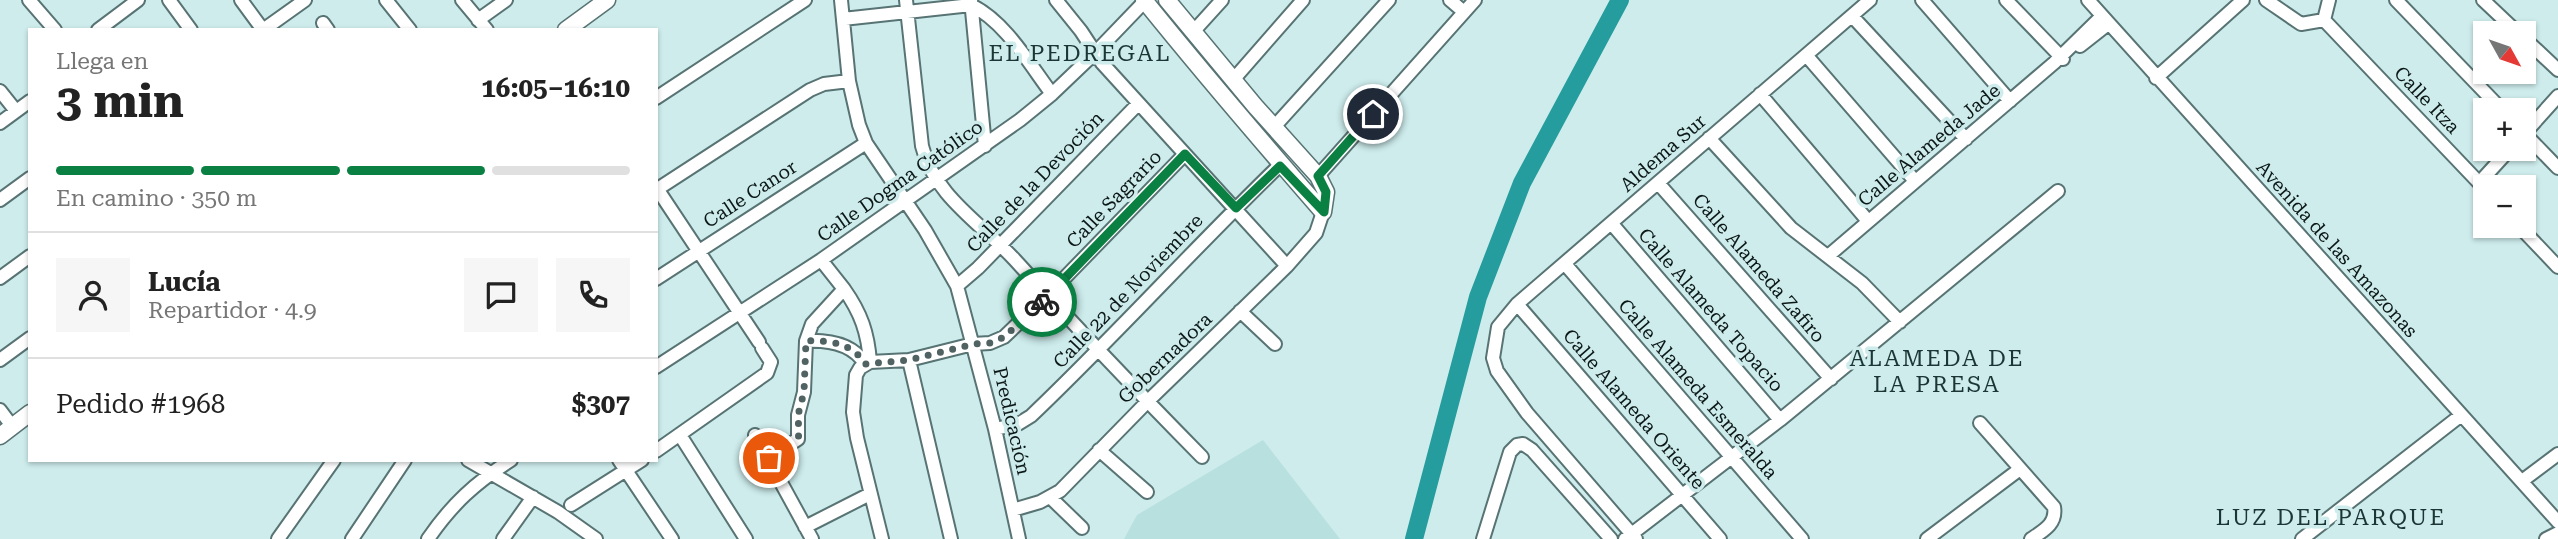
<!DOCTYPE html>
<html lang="es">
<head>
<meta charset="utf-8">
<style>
	body { margin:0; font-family:"Roboto Serif",serif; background:#f6f6f6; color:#222; height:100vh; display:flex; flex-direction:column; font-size:26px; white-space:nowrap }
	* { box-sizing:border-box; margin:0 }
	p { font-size:23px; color:#767676 }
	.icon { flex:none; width:38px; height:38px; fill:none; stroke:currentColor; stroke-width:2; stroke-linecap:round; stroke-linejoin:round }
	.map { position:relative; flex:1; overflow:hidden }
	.side { position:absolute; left:28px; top:28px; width:630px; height:434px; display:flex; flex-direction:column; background:#fff; border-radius:0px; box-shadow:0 2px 5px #0004 }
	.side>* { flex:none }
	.needle { width:46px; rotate:130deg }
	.buttons { position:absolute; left:2473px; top:21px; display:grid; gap:14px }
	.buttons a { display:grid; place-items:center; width:63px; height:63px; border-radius:0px; background:#fff; box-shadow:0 2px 5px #0004; font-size:35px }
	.pin { position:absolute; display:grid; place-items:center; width:60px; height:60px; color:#fff; margin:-30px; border:4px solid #fff; border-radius:50%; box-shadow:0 2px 7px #0007 }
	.courier { position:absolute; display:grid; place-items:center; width:70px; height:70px; margin:-35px; border:5px solid #0b8043; border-radius:50%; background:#fff; color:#222; box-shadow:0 2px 9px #0007 }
	.summary em { font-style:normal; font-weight:700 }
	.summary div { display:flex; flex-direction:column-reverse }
	.summary { display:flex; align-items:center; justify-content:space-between; height:119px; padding:0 28px }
	h1 { font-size:46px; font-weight:700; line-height:52px }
	.bar { display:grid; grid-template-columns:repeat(4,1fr); gap:10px 7px; align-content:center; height:84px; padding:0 28px }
	.bar i { height:9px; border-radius:5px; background:#e0e0e0 }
	.bar .current { background:#0b8043 }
	.bar p { grid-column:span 4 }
	.line { display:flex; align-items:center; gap:18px; padding:0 28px; border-top:2px solid #e0e0e0 }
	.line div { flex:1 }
	.round { display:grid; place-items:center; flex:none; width:74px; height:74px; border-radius:0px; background:#f6f6f6 }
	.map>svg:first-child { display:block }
	.built { fill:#b8e0df }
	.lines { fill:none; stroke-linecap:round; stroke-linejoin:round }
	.river { stroke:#259c9d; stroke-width:18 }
	.street-casing { stroke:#587373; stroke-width:16 }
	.secondary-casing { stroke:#587373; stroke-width:19 }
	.street { stroke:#fff; stroke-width:12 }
	.secondary { stroke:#fff; stroke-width:16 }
	.done { stroke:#506262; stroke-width:7; stroke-dasharray:0 12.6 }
	.route { stroke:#0b8043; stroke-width:9 }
	.labels { text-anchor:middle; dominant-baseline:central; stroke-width:7; stroke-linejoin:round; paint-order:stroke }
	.street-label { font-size:19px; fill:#0c1717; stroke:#ceecec }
	.quarter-label { font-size:23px; letter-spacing:2px; fill:#1c3535; stroke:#ceecec }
</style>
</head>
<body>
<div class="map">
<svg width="2558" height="539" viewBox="0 0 2558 539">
	<rect width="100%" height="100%" fill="#ceecec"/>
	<path class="built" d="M 1263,440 L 1340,539 L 1124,539 L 1137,515 Z"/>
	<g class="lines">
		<path class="river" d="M 1414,539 L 1478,297 L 1522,183 L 1620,0"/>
		<g class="street-casing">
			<path id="street" d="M 29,0 L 55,30
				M 169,0 L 191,30
				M 241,0 L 263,30
				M 386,0 L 410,30
				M 462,0 L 487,30
				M 841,0 L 849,81 L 859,125 L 866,143 L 925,230 L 957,286 L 995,429 L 1019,539
				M 906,0 L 922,146 C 934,196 982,224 1015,260 C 1076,327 1138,392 1202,457
				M 971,0 L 985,146
				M 1056,0 L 1081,31 L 1102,63 L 1287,266
				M 1450,0 L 1464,12
				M 1922,0 L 2010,101
				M 2006,0 L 2063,59
				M 2088,0 L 2558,522
				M 2266,0 L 2301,24 L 2324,20
				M 2329,0 L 2324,20 L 2485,189
				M 2396,0 L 2502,110
				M 2483,0 L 2518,33
				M 1852,16 L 1966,139
				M 843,19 L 971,5 C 1005,21 1030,65 1052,94
				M 478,20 L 506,0
				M 323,23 L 328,30
				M 98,30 L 138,0
				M 263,30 L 305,0
				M 1193,32 L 1222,0
				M 2524,38 L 2558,70
				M 2080,46 L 2108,24
				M 1806,55 L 1915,181
				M 2156,78 L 2243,0
				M 1233,80 L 1303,0
				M 0,91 L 16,111
				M 1760,94 L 1868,221
				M 656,98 L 805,0
				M 0,123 L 30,101
				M 1274,127 L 1389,0
				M 2524,133 L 2558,168
				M 2524,134 L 2558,96
				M 1709,138 L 1791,228 L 1862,283 L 1900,322
				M 1318,176 L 1475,0
				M 1658,183 L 1831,379
				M 2479,183 L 2510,149
				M 656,187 L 759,342
				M 656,190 L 810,90 L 824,84 L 849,81
				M 0,200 L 30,178
				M 1612,224 L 1780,420
				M 2519,226 L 2558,267
				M 1828,256 L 2054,63 L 2102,16
				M 1565,264 L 1802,539
				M 0,278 L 30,256
				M 656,279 L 866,143
				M 957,286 L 978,268 L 1138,104
				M 844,289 C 861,313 868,333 870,362
				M 1517,304 L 1720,539
				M 1240,311 L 1275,344
				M 806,341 C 829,340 853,344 865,364
				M 0,360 L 30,338
				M 909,360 L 951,539
				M 656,367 L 821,260 L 1020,120 L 1052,94 L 1095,53 L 1145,1
				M 0,410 L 12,426
				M 1980,423 L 2054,507 C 2057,524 2043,531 2031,539
				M 995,429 L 1018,424 L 1031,416 C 1116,335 1195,247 1280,165
				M 680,435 L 746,539
				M 755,435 L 812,539
				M 1099,450 L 1147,492
				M 656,451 L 767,373 L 771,362 L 762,348
				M 769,458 L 798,439 L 798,415 L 804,392 L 806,341 L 812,324 L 844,289 L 821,260
				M 468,460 L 558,512 L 596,539
				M 619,460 L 672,539
				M 2522,481 L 2558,454
				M 1051,498 L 1082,528
				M 571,505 L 642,460
				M 1013,510 L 1040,502 L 1060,491 L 1147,402 L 1287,266 L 1316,233 L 1323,212
				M 805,527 L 870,494
				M 278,539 L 334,460
				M 352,539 L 405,460
				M 428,539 C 452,504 475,483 511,460
				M 503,539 L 533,497
				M 882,539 L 857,438 L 853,412 L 856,375 L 860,368 L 870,362 L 909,360 L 973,344 L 990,343 L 1004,337 L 1047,296 L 1185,154
				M 1483,539 L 1510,452 L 1517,445 L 1523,444 L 1532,450 L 1611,539
				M 1625,539 L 1780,420 L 2058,191
				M 1636,539 L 1527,413 L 1497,371 L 1493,358 L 1498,327 L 1517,304 L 1870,0
				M 1927,539 L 2020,469
				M 2302,539 L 2460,416
				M 2546,539 L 2558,533"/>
		</g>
		<g class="secondary-casing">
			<path id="secondary" d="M 1144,0 C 1202,72 1262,142 1323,212
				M 1167,0 L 1255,106 L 1318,176 L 1326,192 L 1323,212
				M 566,30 L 607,0
				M 0,436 L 30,413"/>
		</g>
		<use href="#street" class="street"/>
		<use href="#secondary" class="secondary"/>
	</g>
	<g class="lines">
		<path class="done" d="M 769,458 L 796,442 L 799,435 L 798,415 L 804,392 L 806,341 C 829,340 853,343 865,364 L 909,360 L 974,344 L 990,343 L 1004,337 L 1042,302"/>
		<path class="route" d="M 1042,302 L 1185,154 L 1236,208 L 1280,166 L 1324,212 L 1326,192 L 1318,176 L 1373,114"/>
	</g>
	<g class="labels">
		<g class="street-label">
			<text transform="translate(2427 100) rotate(46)">Calle Itza</text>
			<text transform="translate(1929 145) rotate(-40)">Calle Alameda Jade</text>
			<text transform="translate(1663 153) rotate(-41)">Aldema Sur</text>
			<text transform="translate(900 181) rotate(-35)">Calle Dogma Católico</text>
			<text transform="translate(1035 182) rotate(-46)">Calle de la Devoción</text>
			<text transform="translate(750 194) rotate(-33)">Calle Canor</text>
			<text transform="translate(1114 199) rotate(-46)">Calle Sagrario</text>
			<text transform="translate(2337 249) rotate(48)">Avenida de las Amazonas</text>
			<text transform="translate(1759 268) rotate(49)">Calle Alameda Zafiro</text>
			<text transform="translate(1128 291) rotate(-46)">Calle 22 de Noviembre</text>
			<text transform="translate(1711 310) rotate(49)">Calle Alameda Topacio</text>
			<text transform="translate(1165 358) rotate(-44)">Gobernadora</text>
			<text transform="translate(1698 389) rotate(49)">Calle Alameda Esmeralda</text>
			<text transform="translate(1634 409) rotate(49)">Calle Alameda Oriente</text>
			<text transform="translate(1012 421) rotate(77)">Predicación</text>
		</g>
		<g class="quarter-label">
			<text x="1080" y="53">EL PEDREGAL</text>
			<text x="1937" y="358">ALAMEDA DE<tspan x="1937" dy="26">LA PRESA</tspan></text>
			<text x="2331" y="517">LUZ DEL PARQUE</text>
		</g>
	</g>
</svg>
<div class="buttons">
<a><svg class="needle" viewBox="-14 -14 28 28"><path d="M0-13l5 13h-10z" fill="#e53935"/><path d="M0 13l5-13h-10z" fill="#767676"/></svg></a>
<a>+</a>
<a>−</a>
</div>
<div class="pin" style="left:769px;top:458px;background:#ea580c"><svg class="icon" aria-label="bag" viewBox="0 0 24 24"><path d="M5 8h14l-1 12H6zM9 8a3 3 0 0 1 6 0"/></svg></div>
<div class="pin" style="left:1373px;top:114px;background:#1f2937"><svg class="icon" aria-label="home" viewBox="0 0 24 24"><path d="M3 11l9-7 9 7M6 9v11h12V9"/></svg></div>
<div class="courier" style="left:1042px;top:302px"><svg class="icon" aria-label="bike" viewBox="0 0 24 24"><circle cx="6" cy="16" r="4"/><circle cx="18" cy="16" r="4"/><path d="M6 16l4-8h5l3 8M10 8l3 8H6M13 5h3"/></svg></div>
<section class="side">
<div class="summary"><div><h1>3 min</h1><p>Llega en</p></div><em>16:05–16:10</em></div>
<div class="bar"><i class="current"></i><i class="current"></i><i class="current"></i><i></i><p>En camino · 350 m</p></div>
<div class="line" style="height:126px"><a class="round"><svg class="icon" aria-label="person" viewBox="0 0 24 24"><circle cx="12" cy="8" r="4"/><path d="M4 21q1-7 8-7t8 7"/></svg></a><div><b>Lucía</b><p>Repartidor · 4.9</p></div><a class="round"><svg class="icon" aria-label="chat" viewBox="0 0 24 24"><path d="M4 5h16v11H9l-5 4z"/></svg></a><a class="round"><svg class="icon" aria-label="phone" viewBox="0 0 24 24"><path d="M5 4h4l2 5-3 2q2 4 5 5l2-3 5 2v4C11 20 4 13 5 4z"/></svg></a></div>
<div class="line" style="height:91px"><div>Pedido #1968</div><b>$307</b></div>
</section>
</div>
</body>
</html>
